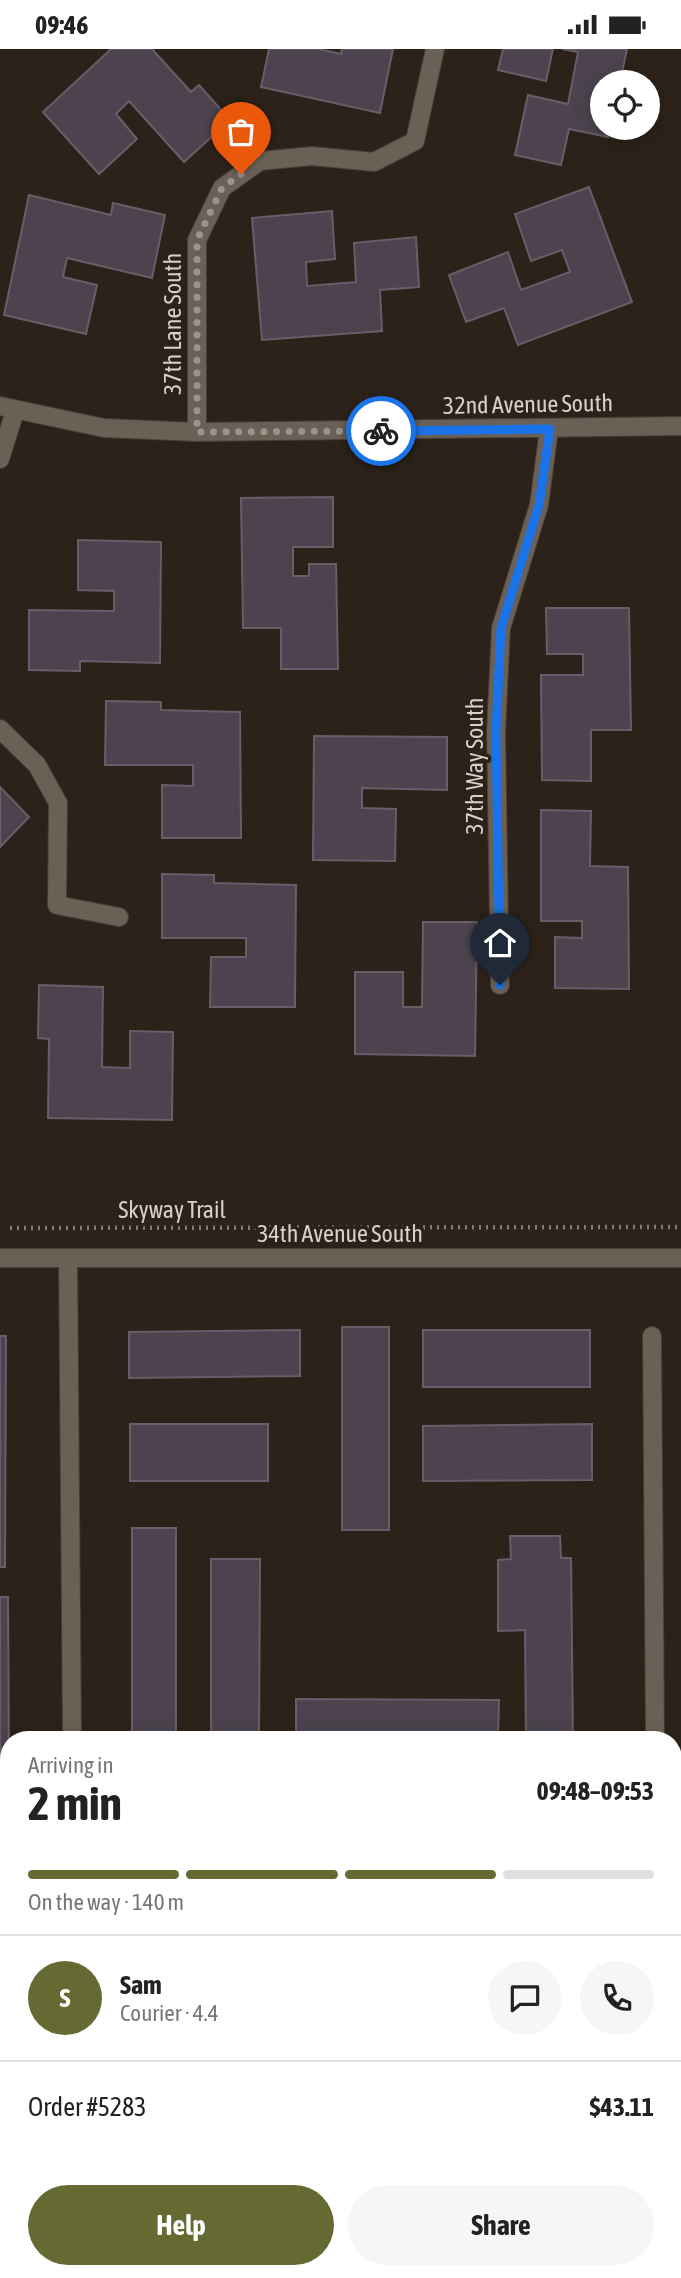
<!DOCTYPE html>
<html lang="en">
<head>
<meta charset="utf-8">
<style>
	body { margin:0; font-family:"Asap Condensed",sans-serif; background:#f6f6f6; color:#222; height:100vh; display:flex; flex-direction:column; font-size:26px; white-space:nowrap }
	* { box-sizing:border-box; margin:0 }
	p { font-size:23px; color:#767676 }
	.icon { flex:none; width:38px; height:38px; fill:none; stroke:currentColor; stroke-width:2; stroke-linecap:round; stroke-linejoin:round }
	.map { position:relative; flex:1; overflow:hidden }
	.side { position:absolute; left:0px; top:1682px; width:682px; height:548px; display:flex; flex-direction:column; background:#fff; border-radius:28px 28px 0 0; box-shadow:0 4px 18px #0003 }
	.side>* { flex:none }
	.fabs { position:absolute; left:590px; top:21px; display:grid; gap:14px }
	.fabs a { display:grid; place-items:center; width:70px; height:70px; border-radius:50%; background:#fff; box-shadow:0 4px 18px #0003; font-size:35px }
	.pin { position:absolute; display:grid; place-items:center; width:60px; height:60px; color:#fff; margin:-72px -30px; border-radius:50% 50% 50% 0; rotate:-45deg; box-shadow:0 0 7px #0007 }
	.pin .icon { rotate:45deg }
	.courier { position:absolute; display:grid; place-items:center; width:70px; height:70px; margin:-35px; border:5px solid #1a73e8; border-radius:50%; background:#fff; color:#222; box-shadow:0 2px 9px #0007 }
	.overview em { font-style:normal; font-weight:700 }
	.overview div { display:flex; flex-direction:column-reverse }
	.overview { display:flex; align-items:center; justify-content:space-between; height:119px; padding:0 28px }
	h1 { font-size:46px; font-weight:700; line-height:52px }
	.bar { display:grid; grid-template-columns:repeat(4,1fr); gap:10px 7px; align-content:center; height:84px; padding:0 28px }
	.bar i { height:9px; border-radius:5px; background:#e0e0e0 }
	.bar .on { background:#656a33 }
	.bar p { grid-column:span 4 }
	.line { display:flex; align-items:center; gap:18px; padding:0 28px; border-top:2px solid #e0e0e0 }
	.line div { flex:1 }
	.round { display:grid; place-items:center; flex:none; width:74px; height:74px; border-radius:37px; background:#f6f6f6 }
	.action { display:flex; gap:14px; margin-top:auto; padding:14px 28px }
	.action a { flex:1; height:80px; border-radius:42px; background:#656a33; color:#fff; font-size:28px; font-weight:700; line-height:80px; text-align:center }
	.action a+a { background:#f6f6f6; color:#222 }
	.status { display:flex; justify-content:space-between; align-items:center; height:49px; padding:0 35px; background:#fff; direction:ltr }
	.status svg { height:19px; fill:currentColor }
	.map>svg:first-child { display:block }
	.commercial { fill:#3a2b20 }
	.green { fill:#164f34 }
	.water { fill:#136c6c }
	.building { fill:#4c434e; stroke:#675e69; stroke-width:2 }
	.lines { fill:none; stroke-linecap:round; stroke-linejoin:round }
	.service-casing { stroke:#473e38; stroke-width:20 }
	.minor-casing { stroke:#473e38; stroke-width:20 }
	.path { stroke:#837b74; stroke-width:4.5; stroke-dasharray:2 5; stroke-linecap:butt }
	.service { stroke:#6b6056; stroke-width:18 }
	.minor { stroke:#6b6056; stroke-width:18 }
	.done { stroke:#9b938d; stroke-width:7; stroke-dasharray:0 12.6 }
	.route { stroke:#1a73e8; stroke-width:9 }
	.labels { text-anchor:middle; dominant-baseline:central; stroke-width:7; stroke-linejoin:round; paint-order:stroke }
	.street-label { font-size:24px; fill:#d7d0cb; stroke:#2c2219 }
</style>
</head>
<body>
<div class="status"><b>09:46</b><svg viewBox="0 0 49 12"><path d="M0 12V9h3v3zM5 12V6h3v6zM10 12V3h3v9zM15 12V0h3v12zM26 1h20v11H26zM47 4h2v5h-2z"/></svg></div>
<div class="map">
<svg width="681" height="2229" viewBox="0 0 681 2229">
	<rect width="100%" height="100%" fill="#2c2219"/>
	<path class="commercial" d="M 674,2022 L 681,2022 L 681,2229 L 256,2229 L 256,2221 L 674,2221 Z"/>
	<path class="green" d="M 0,1814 L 9,1818 L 9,2220 L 0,2220 Z"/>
	<path class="water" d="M 0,2220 L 9,2221 L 180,2221 L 179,2229 L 0,2229 Z"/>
	<path class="building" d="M 111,0 L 152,0 L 191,43 L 199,36 L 230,71 L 184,113 L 129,52 L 116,65 L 137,90 L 99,125 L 43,63 Z
		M 269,0 L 318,0 L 341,5 L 342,0 L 393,0 L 380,64 L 261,38 Z
		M 503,0 L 553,0 L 546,32 L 498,21 Z
		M 562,0 L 627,0 L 620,33 L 602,33 L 602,79 L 610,79 L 608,88 L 569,80 L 561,116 L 515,106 L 528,46 L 568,55 L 578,3 Z
		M 589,138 L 632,253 L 518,296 L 504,259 L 466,273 L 449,226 L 508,203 L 521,241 L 570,223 L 562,201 L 531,212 L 515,165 Z
		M 29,146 L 111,166 L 113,154 L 165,166 L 152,229 L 67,209 L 63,228 L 97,236 L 86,285 L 4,266 Z
		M 332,162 L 335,210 L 306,213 L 307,237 L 356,233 L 354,194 L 416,188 L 419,238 L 380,241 L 382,282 L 262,291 L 252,169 Z
		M 333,448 L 333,498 L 293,498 L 293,527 L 309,527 L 309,515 L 336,515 L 338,620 L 281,620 L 281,579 L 243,579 L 241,449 Z
		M 78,491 L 161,493 L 160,614 L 80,612 L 80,622 L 29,621 L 29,561 L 114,562 L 114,542 L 78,541 Z
		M 546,559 L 629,559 L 631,681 L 591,681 L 591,732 L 542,731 L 541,626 L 583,626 L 583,605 L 547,605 Z
		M 106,652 L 161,653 L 161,661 L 240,663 L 241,789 L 162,789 L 162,736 L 193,737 L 193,716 L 105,716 Z
		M 314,687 L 447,688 L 447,741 L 362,739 L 362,759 L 396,760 L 395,812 L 313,811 Z
		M 0,738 L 29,768 L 0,798 Z
		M 541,761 L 591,762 L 590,817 L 628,818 L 629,940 L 555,939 L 555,888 L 582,889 L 582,872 L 541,872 Z
		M 162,825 L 214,826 L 214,834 L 296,836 L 295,958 L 210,958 L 211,908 L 246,908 L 246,889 L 162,889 Z
		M 423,873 L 477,873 L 475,1007 L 355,1005 L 355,923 L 403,923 L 403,958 L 422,958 Z
		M 39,936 L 103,938 L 102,1018 L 130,1019 L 130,982 L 173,983 L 172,1071 L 48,1069 L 49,990 L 38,989 Z
		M 342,1278 L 389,1278 L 389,1481 L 342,1481 Z
		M 300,1281 L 300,1327 L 129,1329 L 129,1283 Z
		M 423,1281 L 590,1281 L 590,1338 L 423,1338 Z
		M 0,1287 L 6,1287 L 5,1518 L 0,1518 Z
		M 130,1375 L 268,1375 L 268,1432 L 130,1432 Z
		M 592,1375 L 592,1431 L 423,1432 L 423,1377 Z
		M 132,1479 L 176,1479 L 176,1690 L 132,1690 Z
		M 510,1487 L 560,1487 L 561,1509 L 571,1509 L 573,1690 L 526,1690 L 525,1581 L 498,1582 L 498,1511 L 511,1510 Z
		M 211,1510 L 260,1510 L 259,1690 L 211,1690 Z
		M 0,1548 L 8,1548 L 9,1711 L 0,1712 Z
		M 296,1650 L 499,1651 L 498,1690 L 296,1690 Z
		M 674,2043 L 677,2043 L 679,2229 L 595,2229 L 595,2221 L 674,2221 Z
		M 372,2221 L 455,2221 L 455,2229 L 372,2229 Z"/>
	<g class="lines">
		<g class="service-casing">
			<path id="service" d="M 68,1209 L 72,1688
				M 652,1287 L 655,1690
				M 674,1715 L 681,1715
				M 674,1794 L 681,1794
				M 674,1930 L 681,1931
				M 518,2221 L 518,2229"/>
		</g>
		<g class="minor-casing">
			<path id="minor" d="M 0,357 L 104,379 L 197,383 L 681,377
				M 197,383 L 197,191 L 222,139 L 260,112 L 312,107 L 374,113 L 415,92 L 435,0
				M 0,410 L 15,362
				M 0,680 L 37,716 L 58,754 L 57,856 L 119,868
				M 500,936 L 496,683 L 501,579 L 539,456 L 549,380
				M 0,1209 L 681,1209"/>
		</g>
		<path class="path" d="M 10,1179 L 681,1178"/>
		<use href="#service" class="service"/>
		<use href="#minor" class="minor"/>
	</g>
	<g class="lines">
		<path class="done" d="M 241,125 L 222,139 L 197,191 L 197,383 L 381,382"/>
		<path class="route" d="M 381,382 L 550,380 L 539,456 L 501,579 L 496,683 L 500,936"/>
	</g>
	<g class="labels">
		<g class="street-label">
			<text transform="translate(172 275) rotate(-90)">37th Lane South</text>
			<text transform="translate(528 355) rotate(-1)">32nd Avenue South</text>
			<text transform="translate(474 717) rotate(-90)">37th Way South</text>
			<text x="172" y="1160">Skyway Trail</text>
			<text x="340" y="1184">34th Avenue South</text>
		</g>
	</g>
</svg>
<div class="fabs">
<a><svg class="icon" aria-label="locate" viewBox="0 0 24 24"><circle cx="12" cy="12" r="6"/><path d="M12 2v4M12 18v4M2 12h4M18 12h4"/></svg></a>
</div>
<div class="pin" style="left:241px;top:125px;background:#ea580c"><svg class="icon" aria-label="bag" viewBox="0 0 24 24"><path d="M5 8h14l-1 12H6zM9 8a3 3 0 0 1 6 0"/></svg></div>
<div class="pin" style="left:500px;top:936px;background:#1f2937"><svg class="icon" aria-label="home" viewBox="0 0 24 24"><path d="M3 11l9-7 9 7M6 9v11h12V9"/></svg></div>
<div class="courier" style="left:381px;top:382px"><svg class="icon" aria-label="bike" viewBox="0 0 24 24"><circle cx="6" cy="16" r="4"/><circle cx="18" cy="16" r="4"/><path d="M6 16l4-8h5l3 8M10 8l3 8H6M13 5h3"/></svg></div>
<section class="side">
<div class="overview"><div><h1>2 min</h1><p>Arriving in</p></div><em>09:48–09:53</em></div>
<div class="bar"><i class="on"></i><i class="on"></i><i class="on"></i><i></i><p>On the way · 140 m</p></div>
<div class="line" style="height:126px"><b class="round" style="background:#656a33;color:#fff">S</b><div><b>Sam</b><p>Courier · 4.4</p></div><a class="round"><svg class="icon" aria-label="chat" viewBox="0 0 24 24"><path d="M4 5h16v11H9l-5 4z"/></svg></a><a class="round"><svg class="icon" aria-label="phone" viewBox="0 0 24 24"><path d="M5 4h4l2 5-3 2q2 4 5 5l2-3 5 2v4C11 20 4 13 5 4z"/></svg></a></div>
<div class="line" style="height:91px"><div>Order #5283</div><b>$43.11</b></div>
<div class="action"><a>Help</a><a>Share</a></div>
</section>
</div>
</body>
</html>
